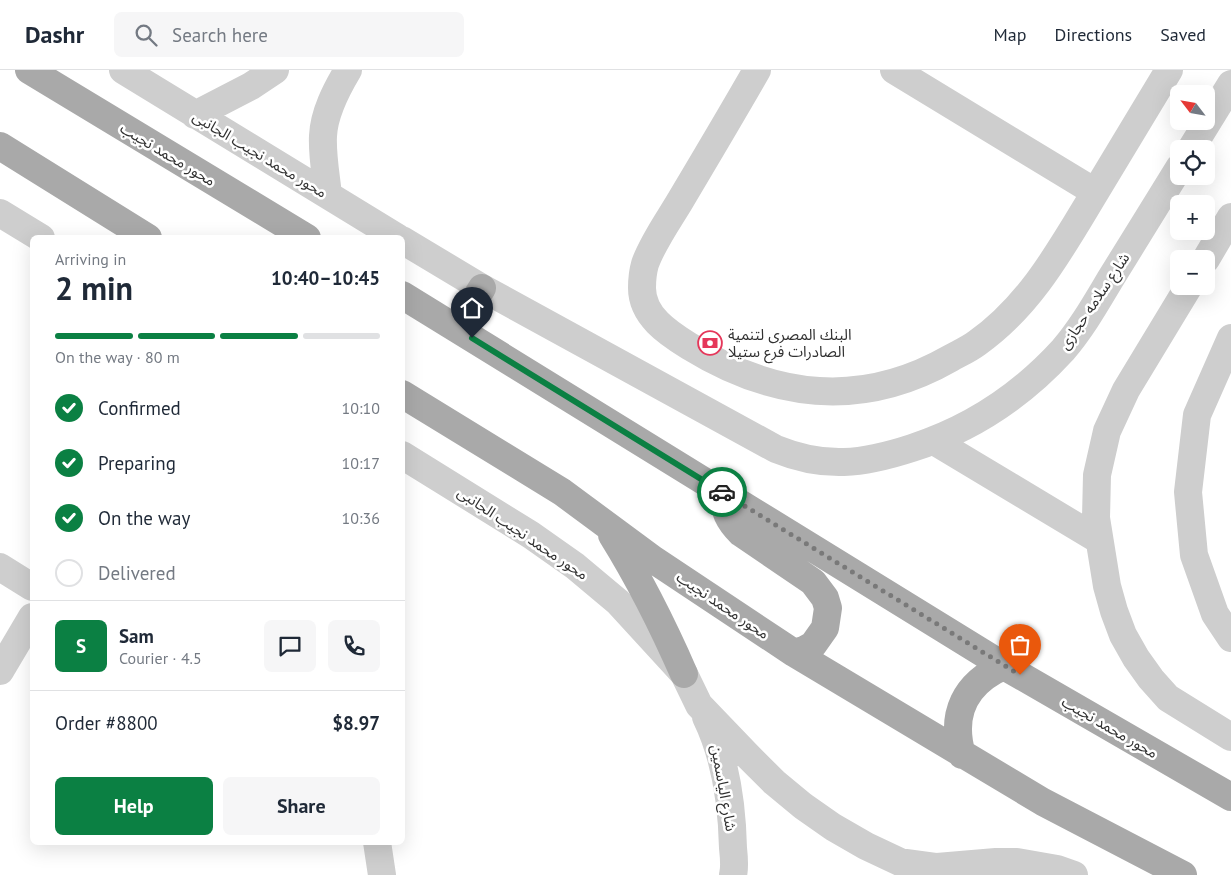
<!DOCTYPE html>
<html lang="en">
<head>
<meta charset="utf-8">
<style>
	body { margin:0; font-family:"PT Sans","Noto Sans Arabic",sans-serif; background:#f6f6f7; color:#1f2937; height:100vh; display:flex; flex-direction:column; font-size:19px; white-space:nowrap }
	* { box-sizing:border-box; margin:0 }
	p { font-size:16px; color:#747a83 }
	.icon { flex:none; width:28px; height:28px; fill:none; stroke:currentColor; stroke-width:2; stroke-linecap:round; stroke-linejoin:round }
	.map { position:relative; flex:1; overflow:hidden }
	.drawer { position:absolute; left:30px; top:165px; width:375px; height:610px; display:flex; flex-direction:column; background:#fff; border-radius:8px; box-shadow:0 5px 20px #0002 }
	.drawer>* { flex:none }
	.needle { width:32px; rotate:301deg }
	.tools { position:absolute; left:1170px; top:15px; display:grid; gap:10px }
	.tools a { display:grid; place-items:center; width:45px; height:45px; border-radius:8px; background:#fff; box-shadow:0 5px 20px #0002; font-size:25px }
	.pin { position:absolute; display:grid; place-items:center; width:42px; height:42px; color:#fff; margin:-51px -21px; border-radius:50% 50% 50% 0; rotate:-45deg; box-shadow:0 0 5px #0007 }
	.pin .icon { rotate:45deg }
	.courier { position:absolute; display:grid; place-items:center; width:50px; height:50px; margin:-25px; border:4px solid #0b8043; border-radius:50%; background:#fff; color:#222; box-shadow:0 1px 6px #0007 }
	.headline em { font-style:normal; font-weight:600 }
	.headline div { display:flex; flex-direction:column-reverse }
	.headline { display:flex; align-items:center; justify-content:space-between; height:85px; padding:0 25px }
	h1 { font-size:32px; font-weight:600; line-height:38px }
	.bar { display:grid; grid-template-columns:repeat(4,1fr); gap:8px 5px; align-content:center; height:60px; padding:0 25px }
	.bar i { height:6px; border-radius:4px; background:#e0e1e3 }
	.bar .selected { background:#0b8043 }
	.bar p { grid-column:span 4 }
	.line { display:flex; align-items:center; gap:12px; padding:0 25px; border-top:1px solid #e0e1e3 }
	.line div { flex:1 }
	.round { display:grid; place-items:center; flex:none; width:52px; height:52px; border-radius:8px; background:#f6f6f7 }
	ol { padding:0 25px; list-style:none }
	li { display:flex; align-items:center; gap:15px; height:55px }
	li p { margin-inline-start:auto }
	li .icon { padding:5px; border-radius:50%; background:#0b8043; color:#fff; stroke-width:4 }
	li:last-child { color:#747a83 }
	li i { width:28px; height:28px; border:2px solid #e0e1e3; border-radius:50% }
	.cta { display:flex; gap:10px; margin-top:auto; padding:10px 25px }
	.cta a { flex:1; height:58px; border-radius:8px; background:#0b8043; color:#fff; font-size:20px; font-weight:600; line-height:58px; text-align:center }
	.cta a+a { background:#f6f6f7; color:#1f2937 }
	header { display:flex; align-items:center; gap:30px; box-sizing:border-box; height:70px; padding:0 25px; background:#fff; border-bottom:1px solid #e0e1e3 }
	header strong { font-size:24px }
	nav { display:flex; gap:28px; margin-inline-start:auto; font-size:18px }
	.search { width:350px; height:45px; background:#f6f6f7; display:flex; align-items:center; gap:12px; box-sizing:border-box; padding:0 18px; border-radius:8px; color:#747a83; font-size:19px }
	.map>svg:first-child { display:block }
	.lines { fill:none; stroke-linecap:round; stroke-linejoin:round }
	.minor { stroke:#cecece; stroke-width:28 }
	.major { stroke:#a9a9a9; stroke-width:28 }
	.done { stroke:#797979; stroke-width:5; stroke-dasharray:0 9 }
	.route { stroke:#0b8043; stroke-width:6 }
	.labels { text-anchor:middle; dominant-baseline:central; stroke-width:5; stroke-linejoin:round; paint-order:stroke }
	.street-label { font-size:15px; fill:#313131; stroke:#fff }
	.poi-label { font-size:15px; fill:#313131; stroke:#fff; text-anchor:start }
</style>
</head>
<body>
<header>
<strong>Dashr</strong>
<div class="search"><svg class="icon" aria-label="search" viewBox="0 0 24 24"><circle cx="10" cy="10" r="6"/><path d="M15 15l6 6"/></svg>Search here</div>
<nav><a>Map</a><a>Directions</a><a>Saved</a></nav>
</header>
<div class="map">
<svg width="1231" height="805" viewBox="0 0 1231 805">
	<rect width="100%" height="100%" fill="#fff"/>
	<g class="lines">
		<path class="minor" d="M 123,0 L 398,168
			M 757,0 C 733,42 708,84 683,126 C 671,147 653,171 645,194 C 643,201 642,211 642,218 C 642,246 668,263 689,276 C 775,329 862,339 951,288 C 960,283 969,279 977,273 C 1031,235 1062,177 1096,121 C 1120,81 1145,40 1169,0
			M 894,0 L 1095,122
			M 195,45 L 251,16 L 275,0
			M 1191,79 L 1231,14
			M 328,125 C 326,106 322,85 323,66 C 324,43 336,20 348,0
			M 0,143 L 41,168
			M 402,170 L 482,218 L 776,379 C 825,399 863,394 912,378 C 971,359 1021,326 1063,280 C 1082,258 1096,233 1111,208 C 1134,171 1156,135 1179,98
			M 1206,189 L 1231,147
			M 1189,216 L 1126,320 L 1107,361 L 1097,405 L 1096,448 L 1107,516 L 1114,541 L 1123,565 L 1136,588 L 1151,609 L 1168,628 L 1231,667
			M 1231,268 L 1197,345 L 1188,422 L 1194,485 L 1215,544 L 1231,568
			M 934,371 L 1099,470
			M 402,385 L 531,465 L 575,496 L 618,532 L 684,604 L 699,635 L 747,685 L 774,712 L 803,736 L 833,757 L 866,776 L 900,792 L 937,797 L 996,792 L 1017,792 L 1057,799 L 1074,805
			M 0,497 L 32,517
			M 0,601 L 32,547
			M 706,647 C 725,686 732,735 733,778 C 734,787 735,797 733,805
			M 377,772 L 382,805"/>
		<path class="major" d="M 29,0 L 307,168
			M 0,76 L 148,168
			M 402,225 L 1004,596 L 1231,727
			M 457,258 L 482,218
			M 402,324 L 562,422 L 654,490 L 794,583 L 1043,732 L 1183,805
			M 724,423 C 723,440 729,451 741,463 L 813,512 L 825,528 L 828,538 L 825,558 L 813,575 L 804,580 L 794,583
			M 612,465 C 640,510 663,556 684,604
			M 962,685 C 950,644 965,613 1004,596"/>
	</g>
	<g class="lines">
		<path class="done" d="M 722,422 L 1020,605"/>
		<path class="route" d="M 472,268 L 722,422"/>
	</g>
	<defs>
		<g id="bank-ring" transform="scale(1.25)"><circle r="9.5" fill="#fff" stroke="#e5375a" stroke-width="1.5"/><path d="M-6-4H6V4H-6ZM0-2.3a2.3 2.3 0 1 0 0 4.6a2.3 2.3 0 1 0 0-4.6Z" fill="#e5375a"/></g>
	</defs>
	<g fill-rule="evenodd">
		<use href="#bank-ring" x="710" y="273"/>
	</g>
	<g class="labels">
		<g class="street-label">
			<text transform="translate(168 84) rotate(31)">محور محمد نجيب</text>
			<text transform="translate(260 84) rotate(31)">محور محمد نجيب الجانبى</text>
			<text transform="translate(1094 231) rotate(-56)">شارع سلامه حجازى</text>
			<text transform="translate(523 463) rotate(34)">محور محمد نجيب الجانبى</text>
			<text transform="translate(723 535) rotate(34)">محور محمد نجيب</text>
			<text transform="translate(1110 657) rotate(30)">محور محمد نجيب</text>
			<text transform="translate(724 718) rotate(80)">شارع الياسمين</text>
		</g>
		<g class="poi-label">
			<text x="728" y="264">البنك المصرى لتنمية<tspan x="728" dy="17">الصادرات فرع ستيلا</tspan></text>
		</g>
	</g>
</svg>
<div class="tools">
<a><svg class="needle" viewBox="-14 -14 28 28"><path d="M0-13l5 13h-10z" fill="#e53935"/><path d="M0 13l5-13h-10z" fill="#747a83"/></svg></a>
<a><svg class="icon" aria-label="locate" viewBox="0 0 24 24"><circle cx="12" cy="12" r="6"/><path d="M12 2v4M12 18v4M2 12h4M18 12h4"/></svg></a>
<a>+</a>
<a>−</a>
</div>
<div class="pin" style="left:1020px;top:605px;background:#ea580c"><svg class="icon" aria-label="bag" viewBox="0 0 24 24"><path d="M5 8h14l-1 12H6zM9 8a3 3 0 0 1 6 0"/></svg></div>
<div class="pin" style="left:472px;top:268px;background:#1f2937"><svg class="icon" aria-label="home" viewBox="0 0 24 24"><path d="M3 11l9-7 9 7M6 9v11h12V9"/></svg></div>
<div class="courier" style="left:722px;top:422px"><svg class="icon" aria-label="car" viewBox="0 0 24 24"><path d="M5 17H2v-5l4-1 3-4h7l3 4 3 1v5h-3M9 17h6M6 11h13"/><circle cx="7" cy="17" r="2"/><circle cx="17" cy="17" r="2"/></svg></div>
<section class="drawer">
<div class="headline"><div><h1>2 min</h1><p>Arriving in</p></div><em>10:40–10:45</em></div>
<div class="bar"><i class="selected"></i><i class="selected"></i><i class="selected"></i><i></i><p>On the way · 80 m</p></div>
<ol>
<li><svg class="icon" aria-label="check" viewBox="0 0 24 24"><path d="M5 12l5 5 9-10"/></svg>Confirmed<p>10:10</p></li>
<li><svg class="icon" aria-label="check" viewBox="0 0 24 24"><path d="M5 12l5 5 9-10"/></svg>Preparing<p>10:17</p></li>
<li><svg class="icon" aria-label="check" viewBox="0 0 24 24"><path d="M5 12l5 5 9-10"/></svg>On the way<p>10:36</p></li>
<li><i></i>Delivered</li>
</ol>
<div class="line" style="height:90px"><b class="round" style="background:#0b8043;color:#fff">S</b><div><b>Sam</b><p>Courier · 4.5</p></div><a class="round"><svg class="icon" aria-label="chat" viewBox="0 0 24 24"><path d="M4 5h16v11H9l-5 4z"/></svg></a><a class="round"><svg class="icon" aria-label="phone" viewBox="0 0 24 24"><path d="M5 4h4l2 5-3 2q2 4 5 5l2-3 5 2v4C11 20 4 13 5 4z"/></svg></a></div>
<div class="line" style="height:65px"><div>Order #8800</div><b>$8.97</b></div>
<div class="cta"><a>Help</a><a>Share</a></div>
</section>
</div>
</body>
</html>
